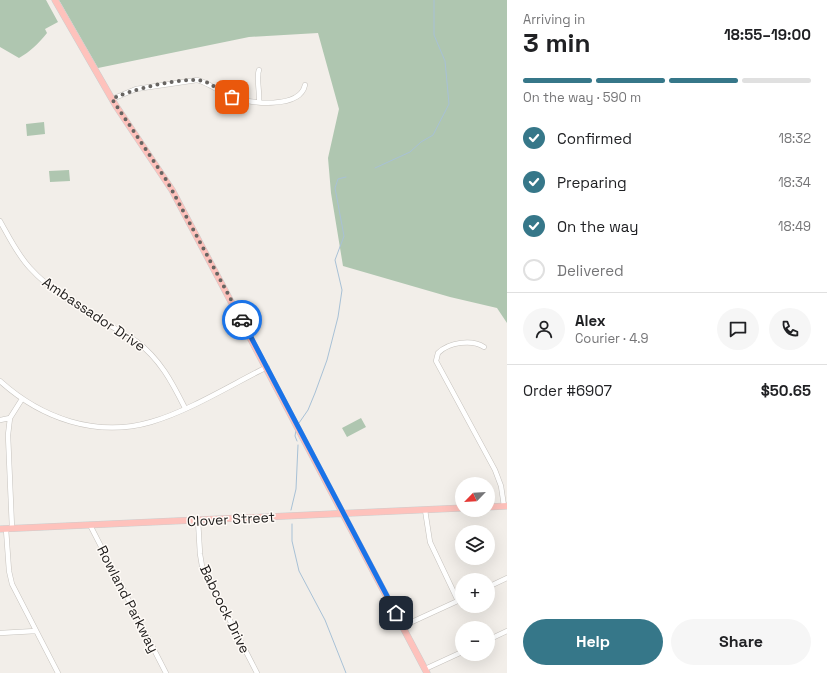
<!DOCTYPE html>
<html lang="en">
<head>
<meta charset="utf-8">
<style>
	body { margin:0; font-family:"Space Grotesk",sans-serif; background:#f6f6f6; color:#202124; height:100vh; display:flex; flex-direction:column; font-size:15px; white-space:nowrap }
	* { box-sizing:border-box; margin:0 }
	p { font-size:13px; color:#757577 }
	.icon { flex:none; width:22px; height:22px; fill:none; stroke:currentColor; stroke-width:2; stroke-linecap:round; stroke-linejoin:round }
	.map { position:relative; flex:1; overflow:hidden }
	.panel { display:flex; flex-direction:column; background:#fff; width:320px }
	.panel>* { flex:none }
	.needle { width:26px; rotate:245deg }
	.buttons { position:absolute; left:455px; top:477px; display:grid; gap:8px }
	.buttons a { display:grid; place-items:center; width:40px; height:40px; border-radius:50%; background:#fff; box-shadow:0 4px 16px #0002; font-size:20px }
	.pin { position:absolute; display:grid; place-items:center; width:34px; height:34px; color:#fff; margin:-17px; border-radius:8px; box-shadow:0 2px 6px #0006 }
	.courier { position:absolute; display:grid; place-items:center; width:40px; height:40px; margin:-20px; border:3px solid #1a73e8; border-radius:50%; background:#fff; color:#222; box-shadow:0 1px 5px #0007 }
	.headline em { font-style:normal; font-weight:700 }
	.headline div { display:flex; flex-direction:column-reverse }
	.headline { display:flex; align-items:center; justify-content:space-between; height:68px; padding:0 16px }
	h1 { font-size:26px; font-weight:700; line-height:30px }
	.bar { display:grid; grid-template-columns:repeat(4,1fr); gap:6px 4px; align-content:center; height:48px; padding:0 16px }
	.bar i { height:5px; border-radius:3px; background:#e0e0e0 }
	.bar .selected { background:#367789 }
	.bar p { grid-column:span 4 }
	.line { display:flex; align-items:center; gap:10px; padding:0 16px; border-top:1px solid #e0e0e0 }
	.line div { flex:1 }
	.round { display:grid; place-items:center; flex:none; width:42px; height:42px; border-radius:21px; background:#f6f6f6 }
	ol { padding:0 16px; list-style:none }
	li { display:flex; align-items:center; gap:12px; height:44px }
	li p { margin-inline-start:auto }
	li .icon { padding:4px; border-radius:50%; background:#367789; color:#fff; stroke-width:4 }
	li:last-child { color:#757577 }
	li i { width:22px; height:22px; border:2px solid #e0e0e0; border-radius:50% }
	.button { display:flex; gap:8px; margin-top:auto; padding:8px 16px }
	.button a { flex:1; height:46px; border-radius:24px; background:#367789; color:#fff; font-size:16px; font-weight:700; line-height:46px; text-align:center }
	.button a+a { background:#f6f6f6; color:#202124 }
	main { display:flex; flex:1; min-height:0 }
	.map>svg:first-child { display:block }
	.green { fill:#afc6b0 }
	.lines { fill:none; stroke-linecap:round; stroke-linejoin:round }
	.stream { stroke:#a8c1d6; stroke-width:1 }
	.minor-casing { stroke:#c6c2bd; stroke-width:5.5 }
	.major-casing { stroke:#cdcdcd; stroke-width:7 }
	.minor { stroke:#fff; stroke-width:4.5 }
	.major { stroke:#fec2bc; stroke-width:6 }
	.done { stroke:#686562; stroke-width:4; stroke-dasharray:0 7.2 }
	.route { stroke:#1a73e8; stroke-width:5 }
	.labels { text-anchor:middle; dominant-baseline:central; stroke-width:3; stroke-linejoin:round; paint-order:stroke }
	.street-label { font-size:14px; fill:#1d1b1a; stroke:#fffbf7 }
</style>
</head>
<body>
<main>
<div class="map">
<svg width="507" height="673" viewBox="0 0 507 673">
	<rect width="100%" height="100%" fill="#f2eee9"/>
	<path class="green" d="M 0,0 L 46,0 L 58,22 L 45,29 L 47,33 C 39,43 30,52 19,58 L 0,47 Z
		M 59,0 L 507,0 L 507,323 L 497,308 L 450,297 L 343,266 L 331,193 L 328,158 L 339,109 L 318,33 L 249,37 L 98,68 Z
		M 44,122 L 45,134 L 27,136 L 26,124 Z
		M 69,170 L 70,181 L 50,182 L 49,171 Z
		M 361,418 L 366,427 L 347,437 L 342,428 Z"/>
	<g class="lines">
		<path class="stream" d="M 375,168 L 410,152 L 421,142 L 433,135 L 449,104 L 445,61 L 434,35 L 434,0
			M 299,423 L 308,410 L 315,393 L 327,360 L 338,317 L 342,290 L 335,260 L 344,236 L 335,188 L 338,179 L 346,177
			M 296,430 L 295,436 L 297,441
			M 291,510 L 296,489 L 298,445
			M 292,524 L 292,541 L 299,571 L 325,620 L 346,673"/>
		<g class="minor-casing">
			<path id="minor" d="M 259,70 C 256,76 260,93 259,102
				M 112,99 L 136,89 L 197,80 C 210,83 220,93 233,97 C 250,104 300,109 305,85
				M 0,221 C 9,237 17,254 30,268 C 58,299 101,319 136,341 C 160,359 172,382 185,408
				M 484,347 C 472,339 449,342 438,353 L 436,361 L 495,470 L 501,486 L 504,506
				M 0,381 C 41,418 96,438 151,422 C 189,411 231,385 267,367
				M 0,420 L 10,418
				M 425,510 L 430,542 L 458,601
				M 198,520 L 200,554 L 202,566 L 257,673
				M 90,525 L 166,673
				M 12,528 L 8,435 L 10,418 L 22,399
				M 6,529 L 9,571 L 12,584 L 58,673
				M 488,587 L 507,578
				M 403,626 L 462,599
				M 0,633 L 36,631
				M 488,640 L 507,631
				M 425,669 L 462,652"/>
		</g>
		<g class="major-casing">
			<path id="major" d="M 55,0 L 116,106 L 172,190 L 427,673
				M 488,507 L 507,506
				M 0,529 L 462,508"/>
		</g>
		<use href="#minor" class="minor"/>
		<use href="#major" class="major"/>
	</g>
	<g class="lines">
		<path class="done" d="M 232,97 C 222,93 213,84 203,81 C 184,76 129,90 112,99 L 167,181 L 242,320"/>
		<path class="route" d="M 242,320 L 396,613"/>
	</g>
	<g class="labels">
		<g class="street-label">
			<text transform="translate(94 314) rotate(34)">Ambassador Drive</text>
			<text transform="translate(231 519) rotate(-3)">Clover Street</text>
			<text transform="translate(128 599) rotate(63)">Rowland Parkway</text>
			<text transform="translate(225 609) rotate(64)">Babcock Drive</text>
		</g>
	</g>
</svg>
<div class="buttons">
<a><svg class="needle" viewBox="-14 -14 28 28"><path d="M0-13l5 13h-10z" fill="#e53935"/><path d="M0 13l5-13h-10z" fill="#757577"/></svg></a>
<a><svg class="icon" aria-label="layers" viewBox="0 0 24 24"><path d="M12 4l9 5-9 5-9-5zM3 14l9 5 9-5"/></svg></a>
<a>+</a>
<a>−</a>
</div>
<div class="pin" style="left:232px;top:97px;background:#ea580c"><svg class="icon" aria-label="bag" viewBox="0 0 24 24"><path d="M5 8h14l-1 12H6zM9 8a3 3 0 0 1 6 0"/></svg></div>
<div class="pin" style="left:396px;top:613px;background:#1f2937"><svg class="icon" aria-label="home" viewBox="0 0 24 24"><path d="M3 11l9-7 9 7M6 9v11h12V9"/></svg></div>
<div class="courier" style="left:242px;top:320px"><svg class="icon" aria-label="car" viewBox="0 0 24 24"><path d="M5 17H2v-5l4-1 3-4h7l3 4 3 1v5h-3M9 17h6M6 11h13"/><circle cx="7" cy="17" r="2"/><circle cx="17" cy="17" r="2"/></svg></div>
</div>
<section class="panel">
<div class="headline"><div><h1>3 min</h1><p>Arriving in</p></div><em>18:55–19:00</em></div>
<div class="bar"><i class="selected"></i><i class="selected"></i><i class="selected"></i><i></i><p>On the way · 590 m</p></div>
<ol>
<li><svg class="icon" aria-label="check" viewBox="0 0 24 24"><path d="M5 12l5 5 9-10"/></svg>Confirmed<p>18:32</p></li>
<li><svg class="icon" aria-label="check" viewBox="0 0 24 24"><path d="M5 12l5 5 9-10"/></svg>Preparing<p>18:34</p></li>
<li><svg class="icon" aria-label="check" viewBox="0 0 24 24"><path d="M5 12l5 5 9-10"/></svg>On the way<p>18:49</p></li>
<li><i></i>Delivered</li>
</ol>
<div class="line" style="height:72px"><a class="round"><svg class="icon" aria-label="person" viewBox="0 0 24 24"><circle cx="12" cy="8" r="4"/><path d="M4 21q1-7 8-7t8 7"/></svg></a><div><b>Alex</b><p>Courier · 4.9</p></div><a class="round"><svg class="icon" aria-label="chat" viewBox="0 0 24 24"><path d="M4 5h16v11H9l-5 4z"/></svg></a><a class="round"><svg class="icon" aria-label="phone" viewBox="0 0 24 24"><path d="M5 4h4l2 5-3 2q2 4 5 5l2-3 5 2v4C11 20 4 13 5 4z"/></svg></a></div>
<div class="line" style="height:52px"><div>Order #6907</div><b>$50.65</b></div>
<div class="button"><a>Help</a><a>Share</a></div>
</section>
</main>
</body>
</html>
